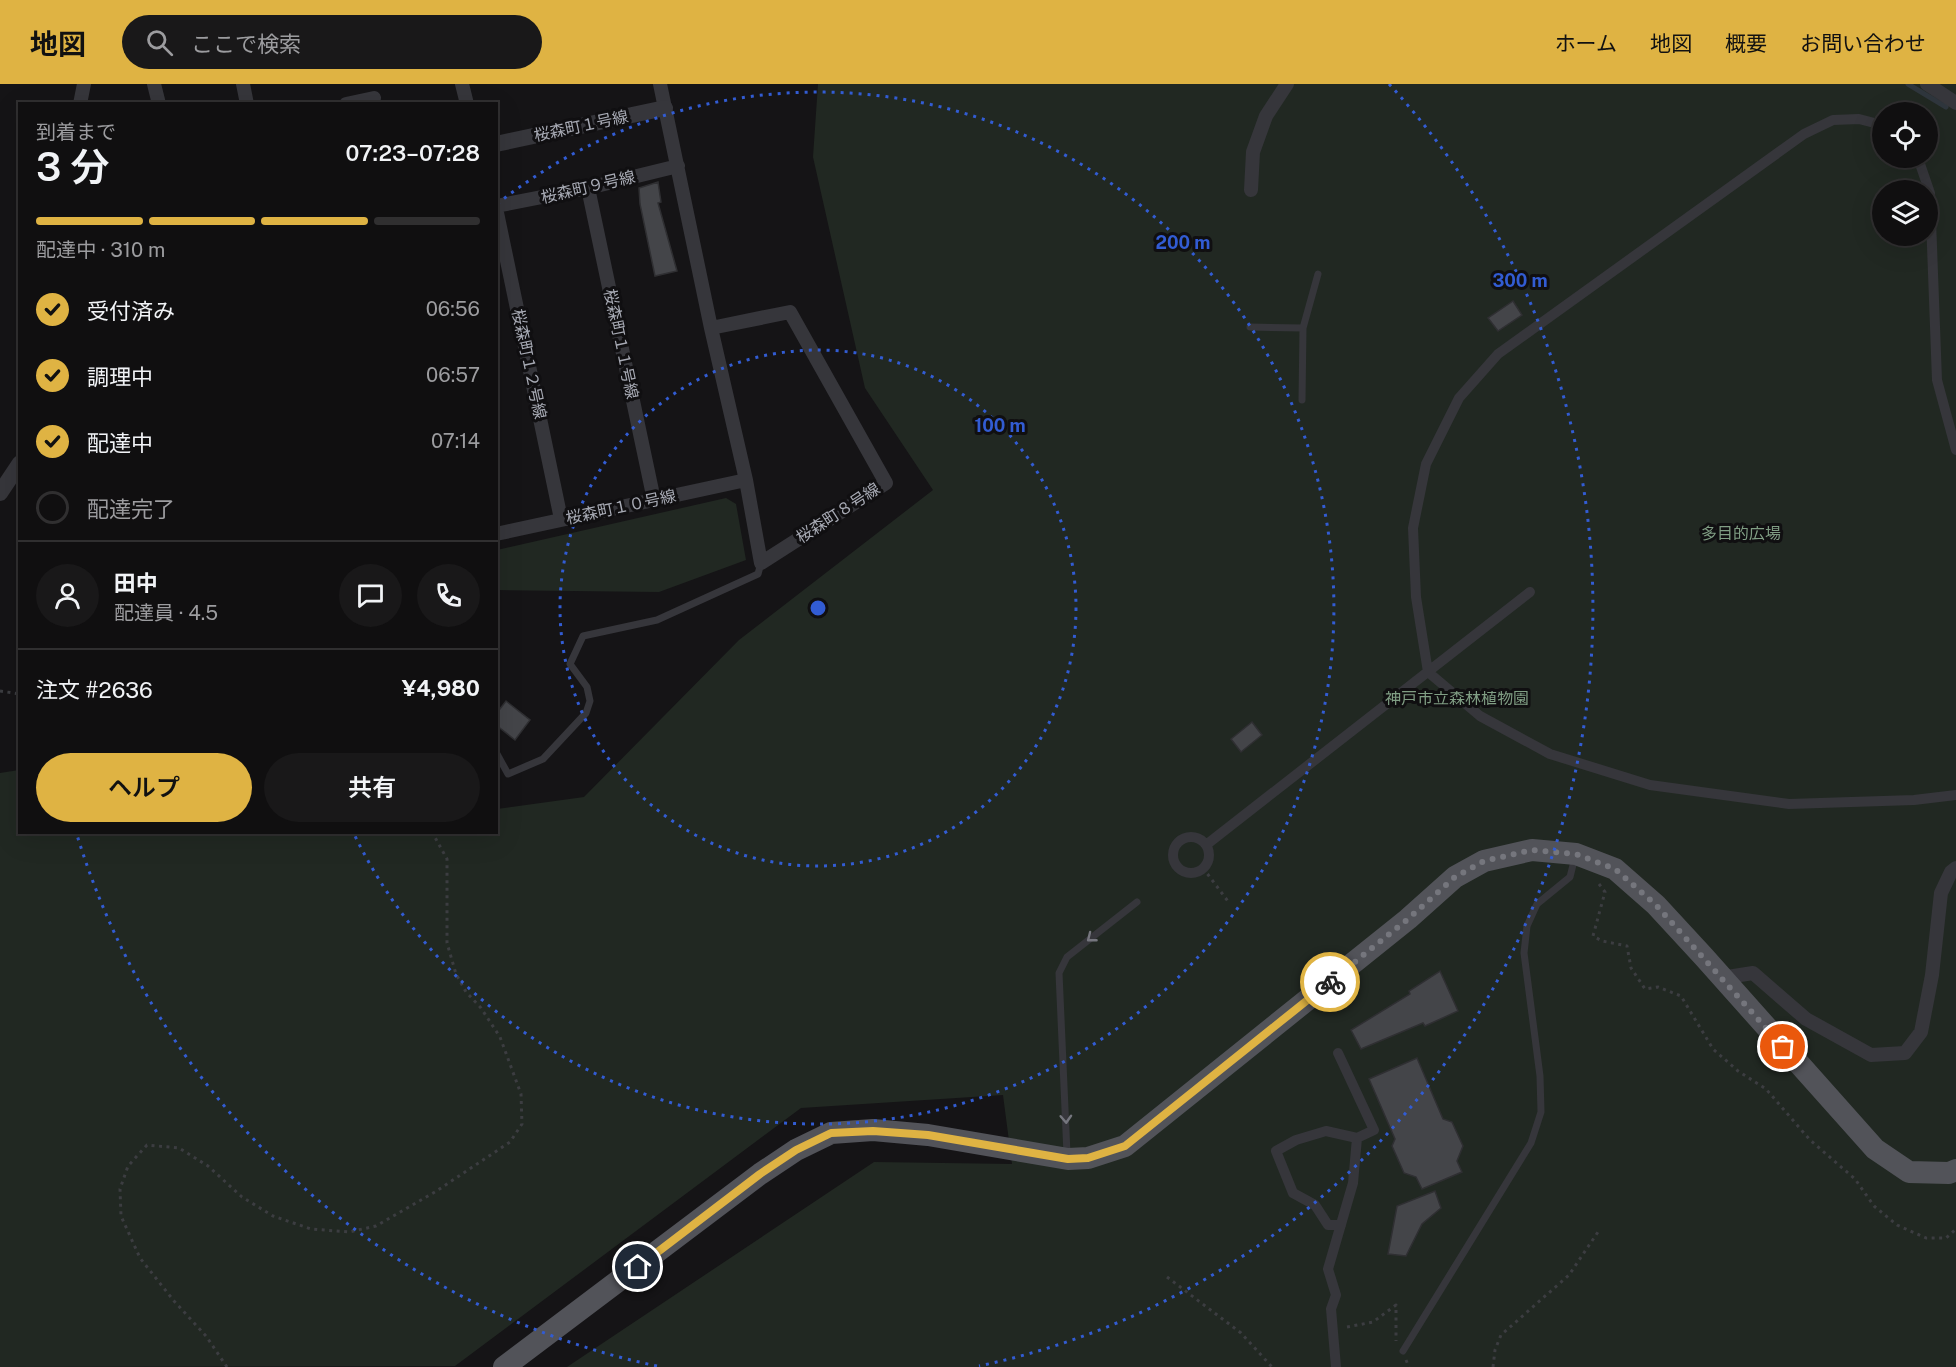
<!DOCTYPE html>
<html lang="ja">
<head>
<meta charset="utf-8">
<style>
	body { margin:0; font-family:"Public Sans","Noto Sans JP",sans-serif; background:#191819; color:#f1f3f6; height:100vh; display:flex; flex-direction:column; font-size:22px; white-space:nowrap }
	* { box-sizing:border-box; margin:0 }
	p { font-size:20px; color:#9c9c9f }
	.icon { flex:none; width:33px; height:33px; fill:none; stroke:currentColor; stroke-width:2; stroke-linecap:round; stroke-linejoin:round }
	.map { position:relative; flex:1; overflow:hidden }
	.details { position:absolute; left:18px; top:18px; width:480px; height:732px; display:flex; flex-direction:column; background:#100f10; border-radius:0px; box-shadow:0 6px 24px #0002,0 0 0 2px #302f30 }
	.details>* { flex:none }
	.tools { position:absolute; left:1872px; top:18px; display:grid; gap:12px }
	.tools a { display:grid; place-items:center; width:66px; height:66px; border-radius:50%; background:#100f10; box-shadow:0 6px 24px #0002,0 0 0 2px #302f30; font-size:30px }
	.pin { position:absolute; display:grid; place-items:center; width:51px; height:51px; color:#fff; margin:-26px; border:3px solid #fff; border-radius:50%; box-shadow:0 2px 6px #0007 }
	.courier { position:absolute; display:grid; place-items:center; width:60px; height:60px; margin:-30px; border:4px solid #dfb343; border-radius:50%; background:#fff; color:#222; box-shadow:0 2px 8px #0007 }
	.overview em { font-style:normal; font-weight:600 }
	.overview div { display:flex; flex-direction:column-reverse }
	.overview { display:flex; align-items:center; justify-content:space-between; height:102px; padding:0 18px }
	h1 { font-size:39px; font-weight:600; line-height:45px }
	.bar { display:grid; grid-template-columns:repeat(4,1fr); gap:9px 6px; align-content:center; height:72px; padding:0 18px }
	.bar i { height:8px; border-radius:4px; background:#302f30 }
	.bar .selected { background:#dfb343 }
	.bar p { grid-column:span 4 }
	.line { display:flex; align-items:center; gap:15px; padding:0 18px; border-top:2px solid #302f30 }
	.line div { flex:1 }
	.round { display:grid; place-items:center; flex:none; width:63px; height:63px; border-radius:32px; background:#191819 }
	ol { padding:0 18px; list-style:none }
	li { display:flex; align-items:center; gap:18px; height:66px }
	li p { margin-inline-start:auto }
	li .icon { padding:6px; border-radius:50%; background:#dfb343; color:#111; stroke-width:4 }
	li:last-child { color:#9c9c9f }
	li i { width:33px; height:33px; border:3px solid #302f30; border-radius:50% }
	.action { display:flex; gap:12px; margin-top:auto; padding:12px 18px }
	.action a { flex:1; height:69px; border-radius:36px; background:#dfb343; color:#111; font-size:24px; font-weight:600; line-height:69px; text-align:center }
	.action a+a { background:#191819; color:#f1f3f6 }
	header { display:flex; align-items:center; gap:36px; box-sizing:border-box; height:84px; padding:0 30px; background:#dfb343; color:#111 }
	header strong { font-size:28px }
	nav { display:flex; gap:33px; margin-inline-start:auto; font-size:21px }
	.search { width:420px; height:54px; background:#191819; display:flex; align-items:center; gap:15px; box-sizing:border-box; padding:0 21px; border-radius:33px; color:#9c9c9f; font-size:22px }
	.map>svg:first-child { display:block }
	.green { fill:#212822; fill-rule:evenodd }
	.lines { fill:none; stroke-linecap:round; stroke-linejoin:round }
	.stream { stroke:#2f363d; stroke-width:5 }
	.building { fill:#444549; stroke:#2f2f32; stroke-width:1.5 }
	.path { stroke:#3c3d41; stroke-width:3; stroke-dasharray:3 4.5; stroke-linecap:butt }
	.service { stroke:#36363b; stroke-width:7 }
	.pedestrian { stroke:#36363b; stroke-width:10 }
	.minor { stroke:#36363b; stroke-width:14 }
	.tertiary { stroke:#36363b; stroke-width:16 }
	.primary { stroke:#525359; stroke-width:22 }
	.oneway { stroke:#75767e }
	.done { stroke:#75767d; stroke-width:6; stroke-dasharray:0 10.8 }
	.route { stroke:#dfb343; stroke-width:8 }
	.ring { fill:none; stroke:#325cd3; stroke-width:3; stroke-dasharray:3 6 }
	.labels { text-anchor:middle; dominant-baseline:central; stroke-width:6; stroke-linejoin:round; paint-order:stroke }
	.street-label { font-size:16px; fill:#a8abb5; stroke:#100f11 }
	.park-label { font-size:16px; fill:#809e84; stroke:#100f11 }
	.centre { fill:#325cd3; stroke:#100f11; stroke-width:3 }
	.ring-label { font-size:18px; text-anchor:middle; font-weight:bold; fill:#325cd3; stroke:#100f11; stroke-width:6; stroke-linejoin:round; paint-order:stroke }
</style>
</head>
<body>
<header>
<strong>地図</strong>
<div class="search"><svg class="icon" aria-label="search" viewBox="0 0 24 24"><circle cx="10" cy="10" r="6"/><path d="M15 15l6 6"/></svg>ここで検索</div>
<nav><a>ホーム</a><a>地図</a><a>概要</a><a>お問い合わせ</a></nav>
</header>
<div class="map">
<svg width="1956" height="1283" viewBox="0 0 1956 1283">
	<rect width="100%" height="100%" fill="#151416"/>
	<path class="green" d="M 818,0 L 1956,0 L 1956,1283 L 567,1283 L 874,1078 L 1012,1080 L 1003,1011 L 801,1024 L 455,1282 L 0,1283 L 0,689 L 19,686 L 20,748 L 496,748 L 497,725 L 584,713 L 739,556 L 933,406 L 865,304 L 813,73 ZM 1882,28 L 1928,28 L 1928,74 L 1882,74 ZM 1882,106 L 1928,106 L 1928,152 L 1882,152 Z
		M 726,414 L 736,420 L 746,476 L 659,508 L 497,506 L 497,466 Z"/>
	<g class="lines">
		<path class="stream" d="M 1908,0 L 1946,23"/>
	</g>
	<path class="building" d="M 658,98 L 661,118 L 658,119 L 677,187 L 655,192 L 640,120 L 639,104 Z
		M 1513,217 L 1522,231 L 1498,247 L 1488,234 Z
		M 506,617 L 530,636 L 515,656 L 496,641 L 496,630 Z
		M 1252,638 L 1262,651 L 1241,668 L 1231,655 Z
		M 1440,887 L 1458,927 L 1425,942 L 1423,939 L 1361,965 L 1351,946 L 1410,910 L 1409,907 Z
		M 1417,974 L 1443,1035 L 1452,1038 L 1463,1062 L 1457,1077 L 1462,1088 L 1422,1105 L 1416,1093 L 1404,1089 L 1392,1062 L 1395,1055 L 1369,995 Z
		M 1435,1107 L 1441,1124 L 1422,1140 L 1406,1172 L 1388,1170 L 1397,1122 Z"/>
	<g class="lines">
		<path class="path" d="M 0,607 L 20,610
			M 1203,784 L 1230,820
			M 1599,800 L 1605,808 L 1593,852 L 1602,857 L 1627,862 L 1631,884 L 1645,905 L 1658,903 L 1681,912 L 1713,965 L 1738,987 L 1766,1005 L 1810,1056 L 1855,1095 L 1874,1122 L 1897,1141 L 1926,1154 L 1946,1154 L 1956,1145
			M 1167,1193 L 1241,1249 L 1272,1283
			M 1347,1243 L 1373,1238 L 1396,1221 L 1396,1257
			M 1406,1276 L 1409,1283
			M 227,1283 L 206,1252 L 174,1217 L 140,1174 L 121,1132 L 120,1105 L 128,1082 L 147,1061 L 179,1064 L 208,1082 L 242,1113 L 273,1132 L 311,1145 L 349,1148 L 376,1142 L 435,1108 L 510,1058 L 522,1040 L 521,1010 L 500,953 L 481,924 L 466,908 L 456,890 L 447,859 L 447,775 L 432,748
			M 1493,1283 L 1495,1266 L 1501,1251 L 1569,1191 L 1598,1148"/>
		<path class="service" d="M 1250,243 L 1303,244
			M 1302,316 L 1303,244 L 1318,190
			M 497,670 L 508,690 L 543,675 L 586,629 L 590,617 L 587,603 L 570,580 L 583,552 L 657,536 L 758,490 L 761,479
			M 1067,1070 L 1059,889 L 1067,873 L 1137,818
			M 1403,1267 L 1531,1059 L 1541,1028 L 1540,992 L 1524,869 L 1527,842 L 1537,820 L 1570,793 L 1575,773"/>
		<path class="pedestrian" d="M 1882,41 L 1859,35 L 1833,36 L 1804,50 L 1498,270 L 1459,314 L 1426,380 L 1413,444 L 1416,513 L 1428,588 L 1480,632 L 1550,670 L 1650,701 L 1789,720 L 1914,716 L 1956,711
			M 1918,74 L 1930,109 L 1937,296 L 1956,366
			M1173 771a18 18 0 1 1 36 0a18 18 0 1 1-36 0Z
			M 1206,761 L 1530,508
			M 1341,1141 L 1328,1141 L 1315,1121 L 1293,1109 L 1276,1067 L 1296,1056 L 1326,1047 L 1357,1054
			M 1336,1283 L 1331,1225 L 1336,1211 L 1328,1185 L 1353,1099 L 1357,1054 L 1374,1046 L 1338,969"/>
		<path class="minor" d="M 154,0 L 159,20
			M 243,0 L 247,20
			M 462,0 L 467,20
			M 660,0 L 711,244 L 746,396 L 761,479 L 886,399 L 790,228 L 711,244
			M 1927,0 L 1956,19
			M 80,20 L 84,0
			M 346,20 L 374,14
			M 588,104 L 654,416
			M 1251,106 L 1253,68 L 1266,32 L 1287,0
			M 496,122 L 588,104 L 678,82
			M 496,124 L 561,435
			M 496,450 L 746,396
			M 1721,894 L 1753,889 L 1806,935 L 1871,971 L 1905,969 L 1921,948 L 1932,891 L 1941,809 L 1951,788 L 1956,784"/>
		<path class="tertiary" d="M 496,60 L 665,24
			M 0,409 L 20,379"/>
		<path class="primary" d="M 504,1283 L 760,1090 L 796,1066 L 831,1049 L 873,1046 L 928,1051 L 1068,1075 L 1088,1074 L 1125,1062 L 1408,835 L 1455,793 L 1484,777 L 1532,766 L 1576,770 L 1615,785 L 1656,821 L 1704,873 L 1875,1065 L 1909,1088 L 1949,1089 L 1956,1086"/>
	</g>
	<defs><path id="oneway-chevron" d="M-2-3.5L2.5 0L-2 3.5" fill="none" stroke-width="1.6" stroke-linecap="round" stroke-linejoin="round" transform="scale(1.5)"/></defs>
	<g class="oneway">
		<use href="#oneway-chevron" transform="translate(1091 854) rotate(142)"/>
		<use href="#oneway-chevron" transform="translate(1066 1035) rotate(87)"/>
	</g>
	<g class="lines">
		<path class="done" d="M 1330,898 L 1408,835 L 1455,793 L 1484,777 L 1532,766 L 1576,770 L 1615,785 L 1656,821 L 1783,963"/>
		<path class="route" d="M 638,1183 L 760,1090 L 796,1066 L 831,1049 L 873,1047 L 928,1051 L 1068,1075 L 1088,1074 L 1125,1062 L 1330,898"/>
	</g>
	<g class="ring">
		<circle cx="818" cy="524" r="258"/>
		<path d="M497 120A516 516 0 1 1 354 750"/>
		<path d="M657 1282A775 775 0 0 1 77 751M1389 0A775 775 0 0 1 979 1282"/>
	</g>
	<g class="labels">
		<g class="street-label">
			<text transform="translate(581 42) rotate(-12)">桜森町１号線</text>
			<text transform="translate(588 103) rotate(-13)">桜森町９号線</text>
			<text transform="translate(621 260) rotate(78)">桜森町１１号線</text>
			<text transform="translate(529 280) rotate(78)">桜森町１２号線</text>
			<text transform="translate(621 423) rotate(-12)">桜森町１０号線</text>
			<text transform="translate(838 429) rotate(-33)">桜森町８号線</text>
		</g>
		<g class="park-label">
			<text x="1741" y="449">多目的広場</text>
			<text x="1457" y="614">神戸市立森林植物園</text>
		</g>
	</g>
	<circle cx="818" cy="524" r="9" class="centre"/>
	<g class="ring-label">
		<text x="1183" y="165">200 m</text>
		<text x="1520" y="203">300 m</text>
		<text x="1000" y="348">100 m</text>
	</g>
</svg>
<div class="tools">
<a><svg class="icon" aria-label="locate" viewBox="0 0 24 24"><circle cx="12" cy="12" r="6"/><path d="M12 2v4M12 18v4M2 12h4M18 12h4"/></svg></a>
<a><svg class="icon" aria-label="layers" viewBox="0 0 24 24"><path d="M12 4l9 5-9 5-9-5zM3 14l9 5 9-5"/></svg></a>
</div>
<div class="pin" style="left:1783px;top:963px;background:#ea580c"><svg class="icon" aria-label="bag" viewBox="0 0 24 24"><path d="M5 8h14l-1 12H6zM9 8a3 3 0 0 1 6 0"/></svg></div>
<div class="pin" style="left:638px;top:1183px;background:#1f2937"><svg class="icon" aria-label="home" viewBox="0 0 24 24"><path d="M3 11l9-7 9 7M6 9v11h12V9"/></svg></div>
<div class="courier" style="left:1330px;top:898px"><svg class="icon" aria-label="bike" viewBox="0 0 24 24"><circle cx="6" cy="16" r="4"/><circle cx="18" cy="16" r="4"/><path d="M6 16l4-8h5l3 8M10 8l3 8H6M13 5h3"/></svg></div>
<section class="details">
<div class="overview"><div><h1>3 分</h1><p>到着まで</p></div><em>07:23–07:28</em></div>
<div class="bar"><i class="selected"></i><i class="selected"></i><i class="selected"></i><i></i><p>配達中 · 310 m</p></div>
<ol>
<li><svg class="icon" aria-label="check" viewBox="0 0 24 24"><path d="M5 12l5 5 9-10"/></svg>受付済み<p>06:56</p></li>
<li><svg class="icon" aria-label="check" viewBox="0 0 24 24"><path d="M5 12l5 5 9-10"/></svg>調理中<p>06:57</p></li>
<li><svg class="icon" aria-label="check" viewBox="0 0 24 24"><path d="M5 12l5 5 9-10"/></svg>配達中<p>07:14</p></li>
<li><i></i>配達完了</li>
</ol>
<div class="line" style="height:108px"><a class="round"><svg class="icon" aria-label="person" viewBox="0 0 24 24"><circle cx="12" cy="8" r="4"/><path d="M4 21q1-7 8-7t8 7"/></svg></a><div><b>田中</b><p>配達員 · 4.5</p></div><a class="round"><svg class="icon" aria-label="chat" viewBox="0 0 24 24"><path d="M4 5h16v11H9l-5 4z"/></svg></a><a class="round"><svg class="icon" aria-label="phone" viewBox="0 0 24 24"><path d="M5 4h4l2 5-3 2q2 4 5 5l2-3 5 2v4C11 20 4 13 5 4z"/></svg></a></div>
<div class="line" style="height:78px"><div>注文 #2636</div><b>¥4,980</b></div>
<div class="action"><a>ヘルプ</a><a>共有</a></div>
</section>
</div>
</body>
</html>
